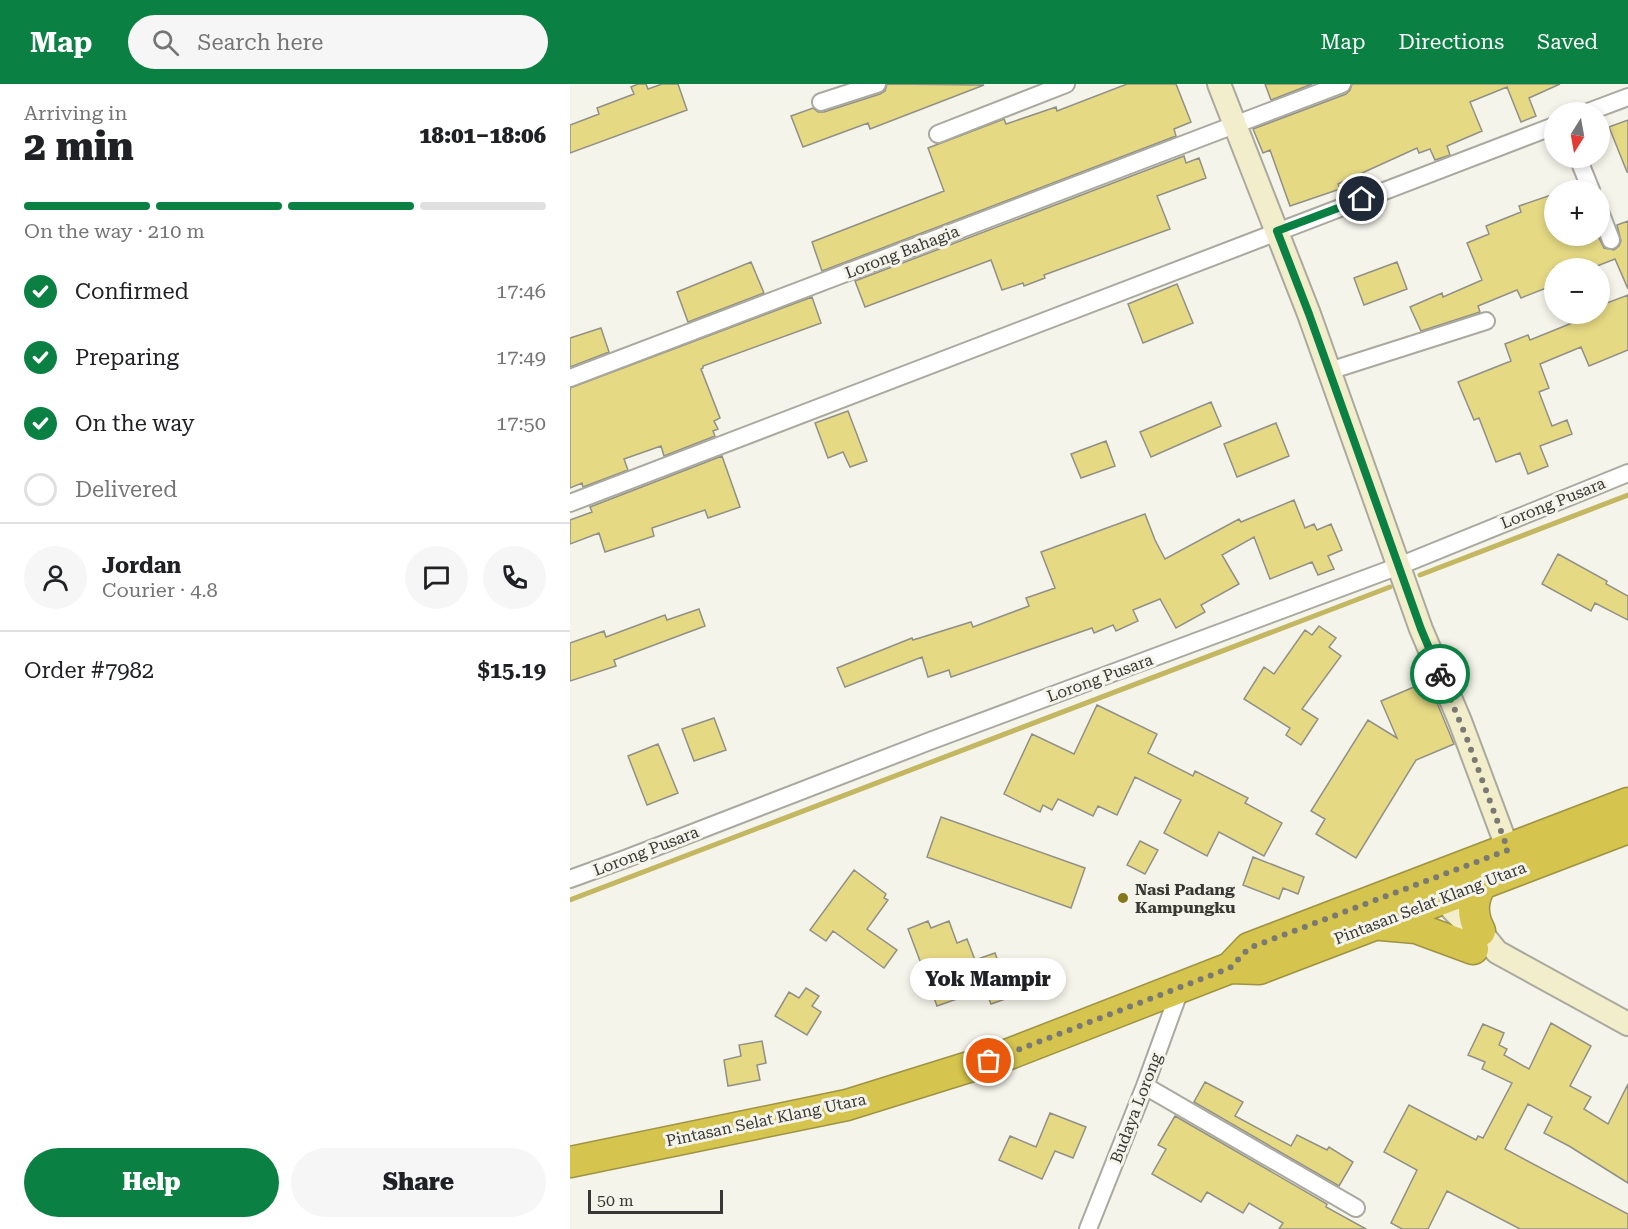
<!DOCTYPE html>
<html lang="en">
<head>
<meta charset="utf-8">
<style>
	body { margin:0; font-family:"Roboto Serif",serif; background:#f6f6f6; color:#202124; height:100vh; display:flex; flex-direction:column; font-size:22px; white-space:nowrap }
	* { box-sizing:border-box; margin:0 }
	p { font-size:20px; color:#757577 }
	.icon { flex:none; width:33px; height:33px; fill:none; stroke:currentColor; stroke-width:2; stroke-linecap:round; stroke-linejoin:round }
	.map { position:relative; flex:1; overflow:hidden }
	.side { display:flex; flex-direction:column; background:#fff; width:570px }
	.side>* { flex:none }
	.needle { width:39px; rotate:191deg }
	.tools { position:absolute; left:974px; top:18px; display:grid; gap:12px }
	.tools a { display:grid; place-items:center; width:66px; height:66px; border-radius:50%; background:#fff; box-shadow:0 3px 9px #0003; font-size:30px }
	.scale { position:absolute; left:18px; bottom:15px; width:135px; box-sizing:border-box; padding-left:6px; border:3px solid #383733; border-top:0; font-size:16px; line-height:21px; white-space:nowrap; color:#383733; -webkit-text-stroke:4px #f5f4ea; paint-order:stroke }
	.pin { position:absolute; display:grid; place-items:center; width:51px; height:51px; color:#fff; margin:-26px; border:3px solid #fff; border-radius:50%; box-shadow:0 2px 6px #0007 }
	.courier { position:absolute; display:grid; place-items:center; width:60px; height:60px; margin:-30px; border:4px solid #0b8043; border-radius:50%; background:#fff; color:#222; box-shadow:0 2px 8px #0007 }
	.bubble { position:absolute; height:42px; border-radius:21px; background:#fff; box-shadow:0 3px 9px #0003; font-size:20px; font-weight:800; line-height:42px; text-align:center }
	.summary em { font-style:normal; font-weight:800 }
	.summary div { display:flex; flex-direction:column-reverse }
	.summary { display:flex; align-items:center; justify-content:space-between; height:102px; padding:0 24px }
	h1 { font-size:39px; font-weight:800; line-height:45px }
	.bar { display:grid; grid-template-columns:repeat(4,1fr); gap:9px 6px; align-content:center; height:72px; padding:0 24px }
	.bar i { height:8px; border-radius:4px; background:#e0e0e0 }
	.bar .active { background:#0b8043 }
	.bar p { grid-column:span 4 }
	.line { display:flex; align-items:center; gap:15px; padding:0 24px; border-top:2px solid #e0e0e0 }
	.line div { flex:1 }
	.round { display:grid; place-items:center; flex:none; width:63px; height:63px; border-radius:32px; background:#f6f6f6 }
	ol { padding:0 24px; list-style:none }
	li { display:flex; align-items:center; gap:18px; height:66px }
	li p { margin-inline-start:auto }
	li .icon { padding:6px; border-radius:50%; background:#0b8043; color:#fff; stroke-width:4 }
	li:last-child { color:#757577 }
	li i { width:33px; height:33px; border:3px solid #e0e0e0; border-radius:50% }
	.primary-button { display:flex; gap:12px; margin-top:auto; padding:12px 24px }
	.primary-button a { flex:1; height:69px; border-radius:36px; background:#0b8043; color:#fff; font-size:24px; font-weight:800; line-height:69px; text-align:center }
	.primary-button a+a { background:#f6f6f6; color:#202124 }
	header { display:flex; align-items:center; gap:36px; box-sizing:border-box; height:84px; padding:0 30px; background:#0b8043; color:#fff }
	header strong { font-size:28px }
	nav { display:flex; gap:33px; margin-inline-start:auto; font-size:21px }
	.search { width:420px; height:54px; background:#f6f6f6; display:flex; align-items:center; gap:15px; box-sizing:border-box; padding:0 21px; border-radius:33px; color:#757577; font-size:22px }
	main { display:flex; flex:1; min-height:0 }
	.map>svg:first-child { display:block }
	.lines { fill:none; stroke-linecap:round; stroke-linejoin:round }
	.stream { stroke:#c3b762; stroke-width:5 }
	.building { fill:#e5d984; stroke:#919086; stroke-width:1.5 }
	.street-casing { stroke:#aaa99f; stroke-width:20 }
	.secondary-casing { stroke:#aaa99f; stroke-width:26 }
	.highway-casing { stroke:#9e9344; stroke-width:33 }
	.street { stroke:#fff; stroke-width:16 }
	.secondary { stroke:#f2edca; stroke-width:22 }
	.highway { stroke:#d5c44d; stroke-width:30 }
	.done { stroke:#7a7973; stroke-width:6; stroke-dasharray:0 10.8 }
	.route { stroke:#0b8043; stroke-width:8 }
	.poi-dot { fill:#83771a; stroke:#f5f4ea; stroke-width:2 }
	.labels { text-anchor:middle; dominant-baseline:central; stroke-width:6; stroke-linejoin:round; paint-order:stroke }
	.street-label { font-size:16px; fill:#383733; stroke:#f5f4ea }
	.poi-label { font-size:16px; font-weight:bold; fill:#383733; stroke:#f5f4ea; text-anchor:start }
</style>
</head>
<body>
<header>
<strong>Map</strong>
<div class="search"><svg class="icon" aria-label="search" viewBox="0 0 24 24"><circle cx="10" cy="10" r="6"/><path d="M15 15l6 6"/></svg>Search here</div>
<nav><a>Map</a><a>Directions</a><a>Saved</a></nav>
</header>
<main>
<section class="side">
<div class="summary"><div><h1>2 min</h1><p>Arriving in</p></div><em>18:01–18:06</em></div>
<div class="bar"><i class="active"></i><i class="active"></i><i class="active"></i><i></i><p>On the way · 210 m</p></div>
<ol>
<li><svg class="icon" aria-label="check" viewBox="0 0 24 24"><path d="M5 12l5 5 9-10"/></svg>Confirmed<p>17:46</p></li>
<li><svg class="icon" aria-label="check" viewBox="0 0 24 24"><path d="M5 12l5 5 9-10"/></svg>Preparing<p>17:49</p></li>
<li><svg class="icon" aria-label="check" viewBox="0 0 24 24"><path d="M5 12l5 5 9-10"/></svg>On the way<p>17:50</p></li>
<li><i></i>Delivered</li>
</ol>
<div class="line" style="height:108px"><a class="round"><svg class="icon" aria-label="person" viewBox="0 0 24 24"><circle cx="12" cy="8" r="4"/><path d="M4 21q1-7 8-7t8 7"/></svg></a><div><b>Jordan</b><p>Courier · 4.8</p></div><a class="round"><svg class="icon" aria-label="chat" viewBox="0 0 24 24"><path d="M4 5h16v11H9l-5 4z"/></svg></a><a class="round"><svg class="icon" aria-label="phone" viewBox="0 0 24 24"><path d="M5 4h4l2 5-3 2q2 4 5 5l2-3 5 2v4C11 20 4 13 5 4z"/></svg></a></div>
<div class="line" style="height:78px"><div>Order #7982</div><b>$15.19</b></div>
<div class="primary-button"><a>Help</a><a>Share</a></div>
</section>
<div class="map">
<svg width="1058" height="1145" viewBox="0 0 1058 1145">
	<rect width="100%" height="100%" fill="#f5f4ea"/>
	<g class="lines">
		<path class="stream" d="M 850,491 L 1058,411
			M 0,816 L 820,503"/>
	</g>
	<path class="building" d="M 68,0 L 76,0 L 78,5 L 92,0 L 108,0 L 117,26 L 0,69 L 0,41 L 29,30 L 27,24 L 64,10 L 61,3 Z
		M 317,0 L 414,1 L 300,45 L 298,39 L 233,63 L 221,32 L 243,24 L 248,28 L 254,28 L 310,10 L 315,7 Z
		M 557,0 L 606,0 L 621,38 L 604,45 L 606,52 L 252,187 L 242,158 L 374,107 L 358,64 L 434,35 L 436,40 L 486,23 L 487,27 Z
		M 695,0 L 742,0 L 701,16 Z
		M 782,0 L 990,0 L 959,14 L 966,32 L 951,38 L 937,3 L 900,18 L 912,47 L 877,62 L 880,71 L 865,76 L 860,65 L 849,69 L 847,64 L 768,100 L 770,105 L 720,122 L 700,66 L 693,69 L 683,45 L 776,10 L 780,6 Z
		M 1058,36 L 1058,88 L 1057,88 L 1039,43 Z
		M 614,72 L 616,79 L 629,74 L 636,94 L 587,112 L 600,145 L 474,191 L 475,194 L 454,202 L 453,199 L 432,206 L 421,176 L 295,223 L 285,197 Z
		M 984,110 L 984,152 L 1028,152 L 1034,164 L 1044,166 L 1049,162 L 1051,157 L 1047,141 L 1058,137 L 1058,205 L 1045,175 L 1022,184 L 984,184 L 984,201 L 951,214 L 947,206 L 908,222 L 910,228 L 851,247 L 840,223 L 872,209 L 873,213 L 912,196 L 897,159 L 919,150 L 916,142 L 951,128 L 949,122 Z
		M 181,178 L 194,209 L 118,238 L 107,208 Z
		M 827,178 L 837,205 L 794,221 L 784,194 Z
		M 607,200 L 623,239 L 573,259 L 558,220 Z
		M 1058,211 L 1058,266 L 1019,282 L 1011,263 L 970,280 L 979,304 L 969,308 L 982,342 L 997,336 L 1002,350 L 970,362 L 978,382 L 958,390 L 950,369 L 926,378 L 909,334 L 904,336 L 888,298 L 941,277 L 935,260 L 958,251 L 960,256 L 1002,239 L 1000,234 L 1011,230 L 1029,230 L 1029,222 Z
		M 242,213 L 251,239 L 133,282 L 133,284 L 131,285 L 150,334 L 144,337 L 148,345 L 143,347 L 145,352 L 94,372 L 91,362 L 54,375 L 58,386 L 13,403 L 12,399 L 0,404 L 0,304 Z
		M 31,244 L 39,268 L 0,283 L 0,254 Z
		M 641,318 L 651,342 L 581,373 L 570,348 Z
		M 278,327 L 297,377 L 280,383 L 273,368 L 258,374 L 245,339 Z
		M 706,339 L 719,372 L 667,393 L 654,360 Z
		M 536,357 L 545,382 L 511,394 L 501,370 Z
		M 152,372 L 170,423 L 138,434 L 135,426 L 82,444 L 84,452 L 35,468 L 29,449 L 0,460 L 0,436 L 22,428 L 20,423 Z
		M 724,416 L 735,444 L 744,440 L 747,446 L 761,440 L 772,466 L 758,472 L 764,485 L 748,491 L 742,478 L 700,495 L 684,453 L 652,471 L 669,500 L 631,521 L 635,528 L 606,544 L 590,515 L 563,526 L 568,537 L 546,547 L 543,541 L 524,549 L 522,544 L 381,593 L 379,586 L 358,593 L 352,573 L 275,603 L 267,584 L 342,554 L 343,556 L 401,538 L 403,543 L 459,522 L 456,514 L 485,504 L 471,468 L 575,430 L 585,456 L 595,475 L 669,435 L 671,438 Z
		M 988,470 L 1037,497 L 1036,500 L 1058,512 L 1058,536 L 1025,519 L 1021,527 L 972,500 Z
		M 129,525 L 135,542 L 44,576 L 46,582 L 0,597 L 0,559 L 34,547 L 36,553 L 95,531 L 97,536 Z
		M 749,542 L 766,554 L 759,563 L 771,572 L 732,625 L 748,635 L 731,661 L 716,651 L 720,644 L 674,615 L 694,583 L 704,590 L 735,546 L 742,551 Z
		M 858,597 L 884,660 L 846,676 L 786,774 L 746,750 L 755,735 L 741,727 L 798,636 L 827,654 L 811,617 Z
		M 527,621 L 587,650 L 578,669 L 623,692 L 625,687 L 678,714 L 675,719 L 712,739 L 694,772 L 649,748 L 637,772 L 594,749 L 611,716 L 565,693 L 547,731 L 528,722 L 523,732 L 488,715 L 482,726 L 473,721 L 470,728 L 434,710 L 462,650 L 504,670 Z
		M 144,634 L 156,666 L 124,677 L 112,645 Z
		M 88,660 L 108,709 L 77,721 L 58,672 Z
		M 371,733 L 515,784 L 501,824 L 357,773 Z
		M 570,757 L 588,766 L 575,790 L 557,781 Z
		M 683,773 L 734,793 L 728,810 L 713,804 L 709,815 L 673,801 Z
		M 284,786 L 316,810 L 314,814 L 318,816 L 297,845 L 327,866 L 314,884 L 263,847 L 256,857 L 240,846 Z
		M 358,837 L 361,844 L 379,837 L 387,859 L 397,855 L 405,876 L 425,869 L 441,913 L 421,920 L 415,905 L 367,922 L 338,845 Z
		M 236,904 L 249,912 L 242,922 L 251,928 L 237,951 L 205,932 L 219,908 L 229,914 Z
		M 981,939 L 1021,962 L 1000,1002 L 1021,1013 L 1014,1025 L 1038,1040 L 1058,1000 L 1058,1099 L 999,1062 L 974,1049 L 982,1033 L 958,1020 L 935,1065 L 1058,1130 L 1058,1145 L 950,1145 L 877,1107 L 858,1145 L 832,1145 L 821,1139 L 847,1086 L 814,1068 L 839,1021 L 906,1056 L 908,1052 L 913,1054 L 942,999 L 912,985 L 915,978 L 898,971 L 913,940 L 934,949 L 929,961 L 937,965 L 934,971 L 959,985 Z
		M 192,957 L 196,979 L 187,981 L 190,996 L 158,1002 L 154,976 L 171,972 L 169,961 Z
		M 635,998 L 673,1018 L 665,1032 L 721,1062 L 727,1051 L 757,1066 L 759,1063 L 783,1078 L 769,1102 L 624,1018 Z
		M 480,1029 L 516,1043 L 503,1074 L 485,1067 L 472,1095 L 429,1076 L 440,1052 L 466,1063 Z
		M 605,1032 L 757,1120 L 756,1123 L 796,1145 L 709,1145 L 713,1139 L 679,1119 L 673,1129 L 637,1108 L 631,1118 L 582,1090 L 596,1065 L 588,1061 Z"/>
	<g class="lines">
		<g class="street-casing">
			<path id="street" d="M 251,18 L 307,0
				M 1018,28 L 1058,13
				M 368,50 L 496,0
				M 1008,74 L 1021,106
				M 1029,125 L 1041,156
				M 759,287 L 916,237
				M 0,294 L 772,0
				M 0,419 L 984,42
				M 0,795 L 55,775 L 360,657 L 829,482 L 1058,389
				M 575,1002 L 786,1124
				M 518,1145 L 575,1002 L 611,903"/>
		</g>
		<g class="secondary-casing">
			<path id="secondary" d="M 649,0 L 739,230 L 851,545 L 890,637 L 943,779
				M 871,801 L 882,825 L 892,835 L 910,847 L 927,868 L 1058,940"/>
		</g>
		<g class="highway-casing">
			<path id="highway" d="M 811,841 L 846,844 L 903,865
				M 910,847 C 901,830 902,815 912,799
				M 660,884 L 679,864 L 1058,719
				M 0,1078 L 277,1021 L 434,972 L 660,884 L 689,885 L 1058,744"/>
		</g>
		<use href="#street" class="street"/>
		<use href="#secondary" class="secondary"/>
		<use href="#highway" class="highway"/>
	</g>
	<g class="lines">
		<path class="done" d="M 419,977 L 660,884 L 679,864 L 938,766 L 897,655 L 870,590"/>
		<path class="route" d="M 792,115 L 707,147 L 739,230 L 851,545 L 870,590"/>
	</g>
	<circle class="poi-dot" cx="553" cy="814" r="6"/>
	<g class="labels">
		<g class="street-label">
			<text transform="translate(332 168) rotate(-21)">Lorong Bahagia</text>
			<text transform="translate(983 419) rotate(-22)">Lorong Pusara</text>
			<text transform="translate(530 594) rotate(-20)">Lorong Pusara</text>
			<text transform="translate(76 767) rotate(-21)">Lorong Pusara</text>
			<text transform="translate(860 819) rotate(-21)">Pintasan Selat Klang Utara</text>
			<text transform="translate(566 1024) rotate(-69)">Budaya Lorong</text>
			<text transform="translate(196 1036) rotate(-12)">Pintasan Selat Klang Utara</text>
		</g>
		<g class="poi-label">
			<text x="565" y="805">Nasi Padang<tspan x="565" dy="18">Kampungku</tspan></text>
		</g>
	</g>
</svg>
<div class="tools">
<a><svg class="needle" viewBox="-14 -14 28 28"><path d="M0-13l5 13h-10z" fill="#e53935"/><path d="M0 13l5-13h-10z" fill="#757577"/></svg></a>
<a>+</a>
<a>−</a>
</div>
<div class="scale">50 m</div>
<div class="pin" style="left:419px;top:977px;background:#ea580c"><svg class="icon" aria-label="bag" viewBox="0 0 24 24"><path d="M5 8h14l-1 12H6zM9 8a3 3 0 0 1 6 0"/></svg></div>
<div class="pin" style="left:792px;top:115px;background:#1f2937"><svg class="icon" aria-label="home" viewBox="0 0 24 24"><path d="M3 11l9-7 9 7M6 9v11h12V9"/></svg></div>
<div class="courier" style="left:870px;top:590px"><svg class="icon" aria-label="bike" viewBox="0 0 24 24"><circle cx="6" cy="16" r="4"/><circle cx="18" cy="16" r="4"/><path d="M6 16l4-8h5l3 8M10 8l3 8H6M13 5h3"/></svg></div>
<div class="bubble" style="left:340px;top:874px;width:156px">Yok Mampir</div>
</div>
</main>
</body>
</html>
